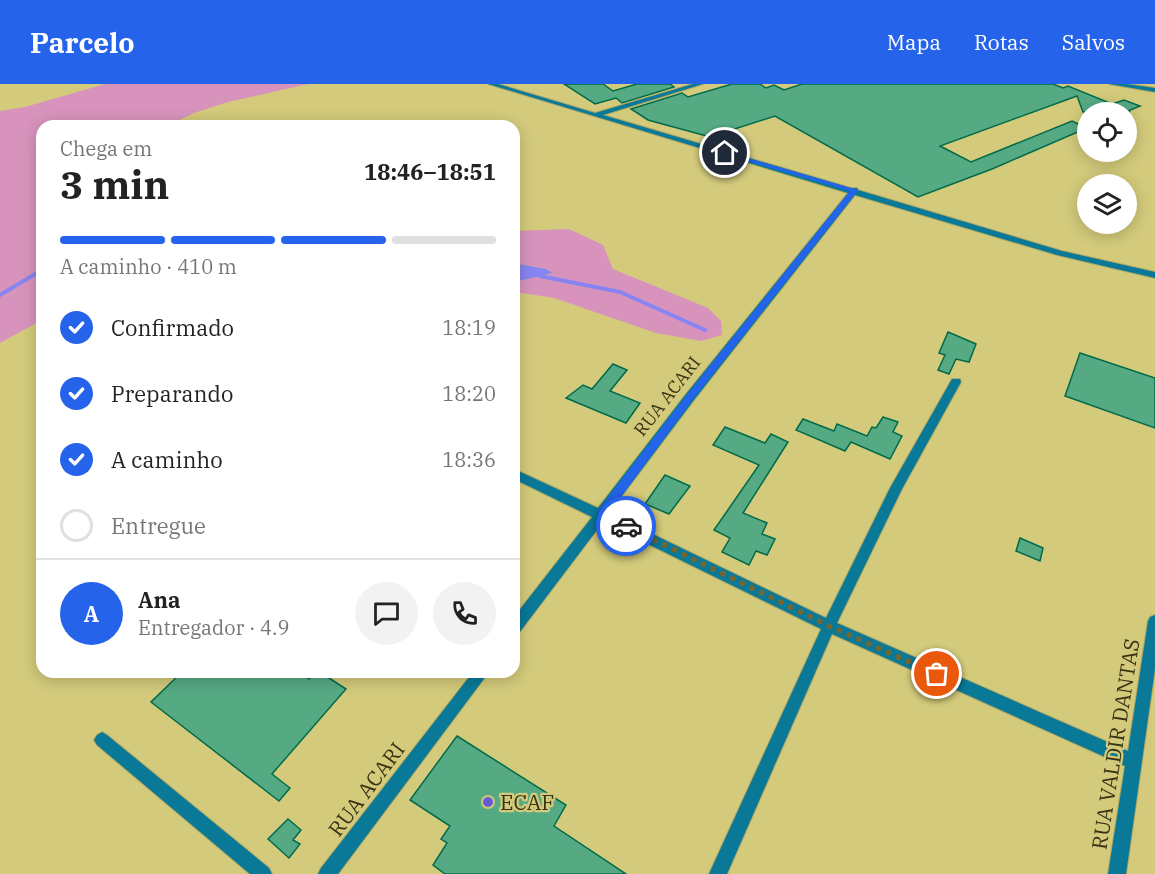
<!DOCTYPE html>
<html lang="pt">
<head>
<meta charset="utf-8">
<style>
	body { margin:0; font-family:"IBM Plex Serif",serif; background:#f2f2f2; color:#222; height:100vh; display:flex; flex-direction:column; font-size:22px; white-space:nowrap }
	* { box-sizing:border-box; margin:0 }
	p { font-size:20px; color:#767676 }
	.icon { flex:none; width:33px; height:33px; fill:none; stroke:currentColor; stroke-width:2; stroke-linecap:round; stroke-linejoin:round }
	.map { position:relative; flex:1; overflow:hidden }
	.sheet { position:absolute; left:36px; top:36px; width:484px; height:558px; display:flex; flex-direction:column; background:#fff; border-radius:18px; box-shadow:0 3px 15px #0003 }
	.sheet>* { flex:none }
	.fabs { position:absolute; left:1077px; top:18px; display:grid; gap:12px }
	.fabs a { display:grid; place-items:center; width:60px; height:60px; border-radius:50%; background:#fff; box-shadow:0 3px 15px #0003; font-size:30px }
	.pin { position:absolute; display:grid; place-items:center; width:51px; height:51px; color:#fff; margin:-26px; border:3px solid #fff; border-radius:50%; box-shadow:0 2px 6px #0007 }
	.courier { position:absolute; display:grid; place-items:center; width:60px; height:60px; margin:-30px; border:4px solid #2563eb; border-radius:50%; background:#fff; color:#222; box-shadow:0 2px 8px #0007 }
	.head em { font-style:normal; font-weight:700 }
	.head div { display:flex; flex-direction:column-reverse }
	.head { display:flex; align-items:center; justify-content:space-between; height:102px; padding:0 24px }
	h1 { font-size:39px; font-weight:700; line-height:45px }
	.bar { display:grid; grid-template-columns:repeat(4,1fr); gap:9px 6px; align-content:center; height:72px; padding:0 24px }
	.bar i { height:8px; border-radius:4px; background:#e0e0e0 }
	.bar .on { background:#2563eb }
	.bar p { grid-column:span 4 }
	.line { display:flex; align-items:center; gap:15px; padding:0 24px; border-top:2px solid #e0e0e0 }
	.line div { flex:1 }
	.round { display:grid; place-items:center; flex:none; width:63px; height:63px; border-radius:32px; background:#f2f2f2 }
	ol { padding:0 24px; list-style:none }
	li { display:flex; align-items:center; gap:18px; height:66px }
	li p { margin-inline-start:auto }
	li .icon { padding:6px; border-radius:50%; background:#2563eb; color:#fff; stroke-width:4 }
	li:last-child { color:#767676 }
	li i { width:33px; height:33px; border:3px solid #e0e0e0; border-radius:50% }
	header { display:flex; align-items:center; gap:36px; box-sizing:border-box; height:84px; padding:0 30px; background:#2563eb; color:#fff }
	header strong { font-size:28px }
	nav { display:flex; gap:33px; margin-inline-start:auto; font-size:21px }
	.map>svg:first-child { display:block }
	.green { fill:#d893bc }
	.water { fill:#8884f1 }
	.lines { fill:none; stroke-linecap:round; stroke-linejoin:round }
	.stream { stroke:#8884f1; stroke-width:4 }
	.building { fill:#55aa84; stroke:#016b49; stroke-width:1.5 }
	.minor-casing { stroke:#b1a964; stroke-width:2 }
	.minor { fill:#097997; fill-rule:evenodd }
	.route { fill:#2563eb }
	.done { stroke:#6e6837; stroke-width:6; stroke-dasharray:0 10.8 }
	.poi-dot { fill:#675bd5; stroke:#d3ca7b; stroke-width:2 }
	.labels { text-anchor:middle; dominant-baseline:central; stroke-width:4.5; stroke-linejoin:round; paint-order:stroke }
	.street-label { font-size:18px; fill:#383413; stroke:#d3ca7b }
	.near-street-label { font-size:21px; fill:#383413; stroke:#d3ca7b }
	.near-poi-label { font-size:21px; fill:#383413; stroke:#d3ca7b; text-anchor:start }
</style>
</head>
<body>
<header>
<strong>Parcelo</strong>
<nav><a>Mapa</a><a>Rotas</a><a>Salvos</a></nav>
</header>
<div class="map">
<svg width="1155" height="790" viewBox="0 0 1155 790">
	<rect width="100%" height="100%" fill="#d3ca7b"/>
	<path class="green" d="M 105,0 L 308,0 L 228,18 L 194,29 L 167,42 L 42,42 L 42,236 L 0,259 L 0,27 L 25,23 Z
		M 569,145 L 603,161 L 613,185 L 708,224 L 721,237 L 722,251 L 701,257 L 656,249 L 554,214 L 515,208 L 515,198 L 553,189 L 546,185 L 515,179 L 515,147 Z"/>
	<path class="water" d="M 514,179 L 546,185 L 553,189 L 515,198 Z"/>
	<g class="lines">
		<path class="stream" d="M 540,192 L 620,208 L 705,246
			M 0,211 L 42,186"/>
	</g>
	<path class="building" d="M 564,0 L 603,0 L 613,7 L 637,0 L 670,0 L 674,3 L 622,19 L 616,14 L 595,20 Z
		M 732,0 L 760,0 L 766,4 L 774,1 L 784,6 L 802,0 L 1053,0 L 1063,4 L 1068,2 L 1112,20 L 1124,16 L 1140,22 L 1128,27 L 1130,28 L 1083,28 L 1077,12 L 940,62 L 971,78 L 1072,37 L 1087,44 L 992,85 L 918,113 L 775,32 L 710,53 L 648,36 L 631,25 L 682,9 L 688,13 Z
		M 948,248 L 976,260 L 969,278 L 956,275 L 949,290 L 938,286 L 945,271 L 939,269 Z
		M 1080,269 L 1155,294 L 1155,344 L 1065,312 Z
		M 613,280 L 627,286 L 610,307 L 640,319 L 626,339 L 566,314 L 583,301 L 592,305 Z
		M 883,333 L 898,338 L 893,348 L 902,352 L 890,375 L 851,358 L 845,367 L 796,346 L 803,335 L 834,347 L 837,340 L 867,352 L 872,343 L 876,344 Z
		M 725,343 L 765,359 L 771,350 L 788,358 L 743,429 L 767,439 L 762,450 L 775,455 L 767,471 L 756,467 L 749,481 L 722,468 L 730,454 L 714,446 L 759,381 L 713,361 Z
		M 665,391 L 690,402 L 669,430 L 645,420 Z
		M 1020,454 L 1043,464 L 1040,477 L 1016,467 Z
		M 182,588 L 299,588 L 309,595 L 315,588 L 320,588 L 346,605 L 272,690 L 290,704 L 279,717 L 151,618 Z
		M 457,652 L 566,721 L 554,742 L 626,790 L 445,790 L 433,781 L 447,759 L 441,755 L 450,742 L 410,716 Z
		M 288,735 L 301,746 L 293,756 L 300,760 L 289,774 L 268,755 Z"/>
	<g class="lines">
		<g class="minor-casing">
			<path id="minor" d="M 488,0 L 498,0 L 595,29 L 693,0 L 703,0 L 603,31 L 851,104 L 857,104 L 858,106 L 1062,167 L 1155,188 L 1155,194 L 1057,171 L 855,111 L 694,316 L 609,429 L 826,534 L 890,404 L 952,295 L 960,295 L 961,298 L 902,405 L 837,539 L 1128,667 L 1148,537 L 1150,533 L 1155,531 L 1155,585 L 1126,790 L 1108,790 L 1125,682 L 832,550 L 727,790 L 709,790 L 821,545 L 603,438 L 519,549 L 514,551 L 514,533 L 592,433 L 514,395 L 514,385 L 598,424 L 686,310 L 848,109 Z
				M 1109,0 L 1127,0 L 1155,4 L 1155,8 Z
				M 473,588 L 489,588 L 338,790 L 318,790 L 321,784 Z
				M 102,648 L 107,651 L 269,784 L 272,790 L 250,790 L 97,661 L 94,656 L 97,651 Z"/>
		</g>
		<use href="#minor" class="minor"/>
	</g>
	<path class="route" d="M 723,67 L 858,106 L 693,315 L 609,429 L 629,439 L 631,442 L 626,446 L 598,433 L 598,427 L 687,311 L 850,107 L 723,70 Z"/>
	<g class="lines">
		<path class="done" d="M 626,442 L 829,542 L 937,590"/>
	</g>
	<circle class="poi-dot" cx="488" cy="718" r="6"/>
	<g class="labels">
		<g class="street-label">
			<text transform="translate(667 312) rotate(-52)">RUA ACARI</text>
		</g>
		<g class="near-street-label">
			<text transform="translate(1115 660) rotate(-81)">RUA VALDIR DANTAS</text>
			<text transform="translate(366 705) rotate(-53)">RUA ACARI</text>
		</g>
		<g class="near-poi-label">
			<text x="500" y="718">ECAF</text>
		</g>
	</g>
</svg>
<div class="fabs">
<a><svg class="icon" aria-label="locate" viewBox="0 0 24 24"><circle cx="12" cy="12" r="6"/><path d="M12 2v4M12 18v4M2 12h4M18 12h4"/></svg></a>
<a><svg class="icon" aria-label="layers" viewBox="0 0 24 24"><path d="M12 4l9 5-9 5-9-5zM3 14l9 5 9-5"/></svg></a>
</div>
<div class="pin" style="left:937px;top:590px;background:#ea580c"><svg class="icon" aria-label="bag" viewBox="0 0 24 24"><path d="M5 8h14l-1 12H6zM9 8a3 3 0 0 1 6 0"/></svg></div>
<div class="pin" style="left:725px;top:69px;background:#1f2937"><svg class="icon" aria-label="home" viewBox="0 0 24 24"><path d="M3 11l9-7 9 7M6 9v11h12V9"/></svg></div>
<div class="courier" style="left:626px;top:442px"><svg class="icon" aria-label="car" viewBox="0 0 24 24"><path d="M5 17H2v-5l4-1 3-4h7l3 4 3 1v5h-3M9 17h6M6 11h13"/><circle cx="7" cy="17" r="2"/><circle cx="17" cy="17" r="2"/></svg></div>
<section class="sheet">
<div class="head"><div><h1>3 min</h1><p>Chega em</p></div><em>18:46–18:51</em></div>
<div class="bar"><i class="on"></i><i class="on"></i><i class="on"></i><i></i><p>A caminho · 410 m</p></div>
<ol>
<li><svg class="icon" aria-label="check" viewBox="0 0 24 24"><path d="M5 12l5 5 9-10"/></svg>Confirmado<p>18:19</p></li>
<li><svg class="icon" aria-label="check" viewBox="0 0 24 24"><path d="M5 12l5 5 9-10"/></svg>Preparando<p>18:20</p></li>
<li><svg class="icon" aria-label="check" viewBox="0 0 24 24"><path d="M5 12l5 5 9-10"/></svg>A caminho<p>18:36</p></li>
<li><i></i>Entregue</li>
</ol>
<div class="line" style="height:108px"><b class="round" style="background:#2563eb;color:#fff">A</b><div><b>Ana</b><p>Entregador · 4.9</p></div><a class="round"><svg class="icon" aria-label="chat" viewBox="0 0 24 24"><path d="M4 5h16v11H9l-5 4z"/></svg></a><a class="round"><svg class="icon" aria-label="phone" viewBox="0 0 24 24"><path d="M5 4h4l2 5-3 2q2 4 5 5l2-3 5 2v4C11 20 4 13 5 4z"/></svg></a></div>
</section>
</div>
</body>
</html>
